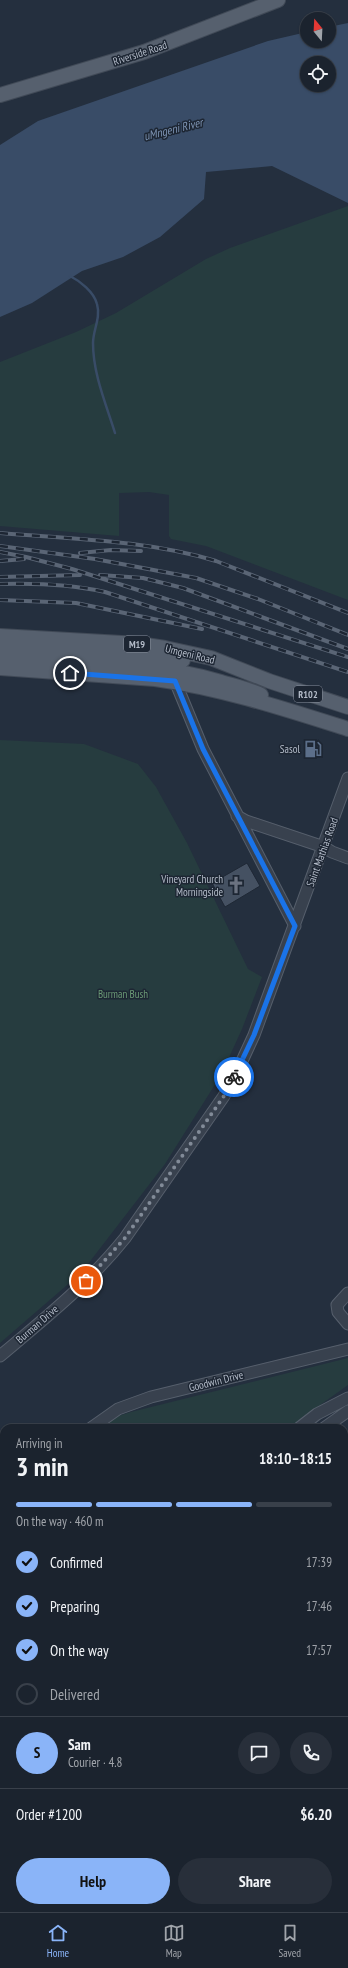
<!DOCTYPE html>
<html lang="en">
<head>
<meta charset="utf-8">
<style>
	body { margin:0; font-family:"PT Sans Narrow",sans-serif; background:#282f3a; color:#f1f3f6; height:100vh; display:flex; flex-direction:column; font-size:15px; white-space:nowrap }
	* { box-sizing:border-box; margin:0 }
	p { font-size:13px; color:#a0a4aa }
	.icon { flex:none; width:22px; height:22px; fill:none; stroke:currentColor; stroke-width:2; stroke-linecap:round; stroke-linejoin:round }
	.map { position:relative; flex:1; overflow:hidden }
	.panel { position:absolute; left:0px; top:1424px; width:348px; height:488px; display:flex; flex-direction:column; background:#1b232e; border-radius:12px 12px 0 0; box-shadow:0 1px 3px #0004,0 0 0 1px #39404a }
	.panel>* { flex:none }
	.needle { width:26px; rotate:342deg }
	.tools { position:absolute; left:300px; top:12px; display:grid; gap:8px }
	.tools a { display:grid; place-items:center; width:36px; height:36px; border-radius:50%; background:#1b232e; box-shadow:0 1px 3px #0004,0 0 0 1px #39404a; font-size:20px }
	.pin { position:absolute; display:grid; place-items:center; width:34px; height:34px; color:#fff; margin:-17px; border:2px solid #fff; border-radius:50%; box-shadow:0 1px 4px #0007 }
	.courier { position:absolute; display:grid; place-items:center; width:40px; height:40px; margin:-20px; border:3px solid #1a73e8; border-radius:50%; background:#fff; color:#222; box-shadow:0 1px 5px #0007 }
	.headline em { font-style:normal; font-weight:600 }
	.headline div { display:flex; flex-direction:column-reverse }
	.headline { display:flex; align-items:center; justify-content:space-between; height:68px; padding:0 16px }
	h1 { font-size:26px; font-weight:600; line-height:30px }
	.bar { display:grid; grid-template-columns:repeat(4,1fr); gap:6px 4px; align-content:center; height:48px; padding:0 16px }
	.bar i { height:5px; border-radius:3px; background:#39404a }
	.bar .on { background:#8ab4f8 }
	.bar p { grid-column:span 4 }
	.line { display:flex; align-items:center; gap:10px; padding:0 16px; border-top:1px solid #39404a }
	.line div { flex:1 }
	.round { display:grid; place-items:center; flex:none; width:42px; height:42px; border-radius:21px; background:#282f3a }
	ol { padding:0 16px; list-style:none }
	li { display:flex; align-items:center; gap:12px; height:44px }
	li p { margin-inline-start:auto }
	li .icon { padding:4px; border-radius:50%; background:#8ab4f8; color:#111; stroke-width:4 }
	li:last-child { color:#a0a4aa }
	li i { width:22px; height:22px; border:2px solid #39404a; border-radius:50% }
	.button { display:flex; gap:8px; margin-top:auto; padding:8px 16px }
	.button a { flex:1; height:46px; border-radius:24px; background:#8ab4f8; color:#111; font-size:16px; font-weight:600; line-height:46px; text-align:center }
	.button a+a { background:#282f3a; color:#f1f3f6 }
	.tabs { display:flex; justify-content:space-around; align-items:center; height:56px; border-top:1px solid #39404a; background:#1b232e; font-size:11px; color:#a0a4aa }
	.tabs a { display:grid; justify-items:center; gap:2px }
	.tabs .on { color:#8ab4f8 }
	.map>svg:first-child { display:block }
	.green { fill:#263c3f }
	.water { fill:#394c67; fill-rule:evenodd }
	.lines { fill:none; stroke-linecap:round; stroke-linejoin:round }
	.stream { stroke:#394c67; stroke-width:2.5 }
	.building { fill:#455162; stroke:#1f2835 }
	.minor-casing { stroke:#565f6c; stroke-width:13 }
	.major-casing { stroke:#414a57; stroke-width:16 }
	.minor { stroke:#38414e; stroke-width:11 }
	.major { stroke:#56606e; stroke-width:14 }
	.rail-casing { stroke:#5a6575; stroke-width:4 }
	.rail { stroke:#1d2633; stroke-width:2.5; stroke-dasharray:8; stroke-linecap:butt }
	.done { stroke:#828b98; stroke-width:4; stroke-dasharray:0 7.2 }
	.route { stroke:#1a73e8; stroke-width:5 }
	.labels { text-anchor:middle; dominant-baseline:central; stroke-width:3; stroke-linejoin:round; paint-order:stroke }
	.shield { fill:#1d2633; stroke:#878f9c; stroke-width:1 }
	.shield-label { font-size:10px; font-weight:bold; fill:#b4bcc9 }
	.street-label { font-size:11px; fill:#b4bcc9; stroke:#1d2633 }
	.poi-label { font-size:11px; fill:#b4bcc9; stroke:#1d2633; text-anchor:end }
	.park-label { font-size:11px; fill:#6b9a76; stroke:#1d2633 }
	.water-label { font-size:12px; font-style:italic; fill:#7c92b1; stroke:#1d2633 }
</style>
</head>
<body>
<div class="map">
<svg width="348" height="1912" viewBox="0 0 348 1912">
	<rect width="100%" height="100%" fill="#242f3e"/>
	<path class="green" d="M 348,206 L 348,600 L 206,546 L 171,539 L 169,536 L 169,495 L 149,492 L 119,493 L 119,536 L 0,526 L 0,362 L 76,332 L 116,313 L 206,259 L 230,248 Z
		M 0,740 L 84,744 L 138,764 L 156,787 L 187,843 L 248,969 L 262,977 L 242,1029 L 221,1075 L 165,1164 L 81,1273 L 0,1343 Z
		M 348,1358 L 348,1385 L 288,1428 L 102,1428 L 115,1417 L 131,1412 Z
		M 0,1484 L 4,1485 L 4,1674 L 0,1674 Z"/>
	<path class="water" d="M 348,23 L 348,203 L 272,166 L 206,172 L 204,199 L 160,237 L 123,257 L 82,271 L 32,303 L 0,317 L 0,145 L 38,121 L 268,41 L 307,32 L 307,41 L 329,41 L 329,27 ZM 307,63 L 329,63 L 329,85 L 307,85 Z"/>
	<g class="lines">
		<path class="stream" d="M 70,276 C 80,281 94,292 97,304 C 101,318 93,330 93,343 C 93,374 106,404 115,433"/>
	</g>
	<path class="building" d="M 247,863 L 260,886 L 225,907 L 212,883 Z"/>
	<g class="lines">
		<g class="minor-casing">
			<path id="minor" d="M 175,681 L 203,749 L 295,926
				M 237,816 L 246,821 L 324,847 L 332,852 L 348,858
				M 348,1293 L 337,1305 L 338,1312 L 348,1324
				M 0,1356 C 44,1319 89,1283 125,1238 L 224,1096 L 236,1074 L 254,1035 L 348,778
				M 91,1428 L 118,1409 L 151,1397 L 348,1349
				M 299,1428 L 317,1414 L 348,1398
				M 324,1428 L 348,1411
				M 0,1478 L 4,1478
				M 344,1598 L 348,1595
				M 0,1684 L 4,1684
				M 344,1684 L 348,1681
				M 0,1698 L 4,1698
				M 344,1771 L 348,1774
				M 0,1789 L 4,1787
				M 8,1908 L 14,1912
				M 271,1911 L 273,1912
				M 165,1912 L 168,1908"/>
		</g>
		<g class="major-casing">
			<path id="major" d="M 0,95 L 144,52 L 278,0
				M 0,636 L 139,644 L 165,648 L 211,658 L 269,681 L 348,707
				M 0,647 C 61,650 123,651 183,660
				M 0,657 C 74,661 149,661 221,682 C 234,686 249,689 261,695
				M 0,668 L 155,679 C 221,688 285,709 348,729"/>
		</g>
		<use href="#minor" class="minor"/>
		<use href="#major" class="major"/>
		<g class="rail-casing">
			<path id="rail" d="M 0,533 C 72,539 146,540 216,561 L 348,613
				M 0,546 L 95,559 L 196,578 L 258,599 L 348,635
				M 0,552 L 26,557 L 72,569 L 348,657
				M 80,553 L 111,550 L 141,551
				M 0,561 L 24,559
				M 100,575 L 143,578 L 183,588 L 348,649
				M 0,577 L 80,575
				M 0,584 C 35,583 70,584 105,592 L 348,672
				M 0,600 L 76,603 L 202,629"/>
		</g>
		<use href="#rail" class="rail"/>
	</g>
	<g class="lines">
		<path class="done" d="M 86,1281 L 125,1238 L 224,1096 L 234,1077"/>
		<path class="route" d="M 70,673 L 175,681 L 203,749 L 295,926 L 254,1035 L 234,1077"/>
	</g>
	<defs>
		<g id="fuel-bare" transform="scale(1.38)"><path d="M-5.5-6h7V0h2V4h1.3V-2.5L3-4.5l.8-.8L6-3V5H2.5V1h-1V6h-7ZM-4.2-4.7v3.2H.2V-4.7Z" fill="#5c6f8a" stroke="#1d2633" stroke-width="2.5" paint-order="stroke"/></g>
		<g id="church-bare" transform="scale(1.38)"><path d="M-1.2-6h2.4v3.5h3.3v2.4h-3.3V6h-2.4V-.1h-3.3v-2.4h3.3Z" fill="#6b7280" stroke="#1d2633" stroke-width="2.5" paint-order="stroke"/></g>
	</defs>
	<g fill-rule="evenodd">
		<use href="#fuel-bare" x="313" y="749"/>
		<use href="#church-bare" x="236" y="885"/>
	</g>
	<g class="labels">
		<g class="shield">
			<rect x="124" y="636" width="26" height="16" rx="3"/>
			<rect x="294" y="686" width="28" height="16" rx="3"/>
		</g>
		<g class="shield-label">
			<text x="137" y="644">M19</text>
			<text x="308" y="694">R102</text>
		</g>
		<g class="street-label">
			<text transform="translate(140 53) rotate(-18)">Riverside Road</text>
			<text transform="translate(190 654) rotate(14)">Umgeni Road</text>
			<text transform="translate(322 852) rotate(-70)">Saint Mathias Road</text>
			<text transform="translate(37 1324) rotate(-41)">Burman Drive</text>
			<text transform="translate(216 1381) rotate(-14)">Goodwin Drive</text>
		</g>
		<g class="poi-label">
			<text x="300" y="749">Sasol</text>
			<text x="223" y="879">Vineyard Church<tspan x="223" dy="13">Morningside</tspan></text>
		</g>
		<g class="park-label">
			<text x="123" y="994">Burman Bush</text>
		</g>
		<g class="water-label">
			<text transform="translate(173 129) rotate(-14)">uMngeni River</text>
		</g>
	</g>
</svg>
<div class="tools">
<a><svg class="needle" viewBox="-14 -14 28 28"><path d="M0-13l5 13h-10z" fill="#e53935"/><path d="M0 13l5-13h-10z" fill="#a0a4aa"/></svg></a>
<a><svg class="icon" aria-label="locate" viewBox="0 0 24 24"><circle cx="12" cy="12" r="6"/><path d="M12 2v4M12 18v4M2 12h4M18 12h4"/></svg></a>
</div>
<div class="pin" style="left:86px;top:1281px;background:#ea580c"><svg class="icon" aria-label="bag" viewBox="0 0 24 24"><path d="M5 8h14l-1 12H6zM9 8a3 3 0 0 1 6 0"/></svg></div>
<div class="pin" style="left:70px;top:673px;background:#1f2937"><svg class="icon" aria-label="home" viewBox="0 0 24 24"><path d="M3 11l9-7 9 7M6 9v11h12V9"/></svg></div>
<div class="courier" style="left:234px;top:1077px"><svg class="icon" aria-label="bike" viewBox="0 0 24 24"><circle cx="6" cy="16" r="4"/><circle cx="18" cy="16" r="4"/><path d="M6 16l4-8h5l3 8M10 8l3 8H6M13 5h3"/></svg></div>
<section class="panel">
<div class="headline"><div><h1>3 min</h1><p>Arriving in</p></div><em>18:10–18:15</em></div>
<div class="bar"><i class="on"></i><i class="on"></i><i class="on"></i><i></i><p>On the way · 460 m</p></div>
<ol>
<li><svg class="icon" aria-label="check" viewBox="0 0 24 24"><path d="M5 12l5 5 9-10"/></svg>Confirmed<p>17:39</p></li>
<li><svg class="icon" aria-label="check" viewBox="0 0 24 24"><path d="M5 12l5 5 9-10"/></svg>Preparing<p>17:46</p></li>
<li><svg class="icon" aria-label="check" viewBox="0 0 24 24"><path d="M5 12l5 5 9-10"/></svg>On the way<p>17:57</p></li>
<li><i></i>Delivered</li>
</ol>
<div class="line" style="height:72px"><b class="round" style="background:#8ab4f8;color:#111">S</b><div><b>Sam</b><p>Courier · 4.8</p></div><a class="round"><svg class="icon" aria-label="chat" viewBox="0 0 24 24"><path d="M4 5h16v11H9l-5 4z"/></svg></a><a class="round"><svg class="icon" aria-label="phone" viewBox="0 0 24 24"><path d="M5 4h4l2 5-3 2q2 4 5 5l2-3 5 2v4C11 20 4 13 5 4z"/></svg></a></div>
<div class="line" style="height:52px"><div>Order #1200</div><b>$6.20</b></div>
<div class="button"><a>Help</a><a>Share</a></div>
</section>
</div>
<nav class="tabs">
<a class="on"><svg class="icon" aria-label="home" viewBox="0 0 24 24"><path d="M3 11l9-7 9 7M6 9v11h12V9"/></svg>Home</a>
<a><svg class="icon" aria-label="map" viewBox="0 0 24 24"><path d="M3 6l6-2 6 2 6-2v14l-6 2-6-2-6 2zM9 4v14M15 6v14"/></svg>Map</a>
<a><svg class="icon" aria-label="saved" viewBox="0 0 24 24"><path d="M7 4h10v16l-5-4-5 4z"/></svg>Saved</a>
</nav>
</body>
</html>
